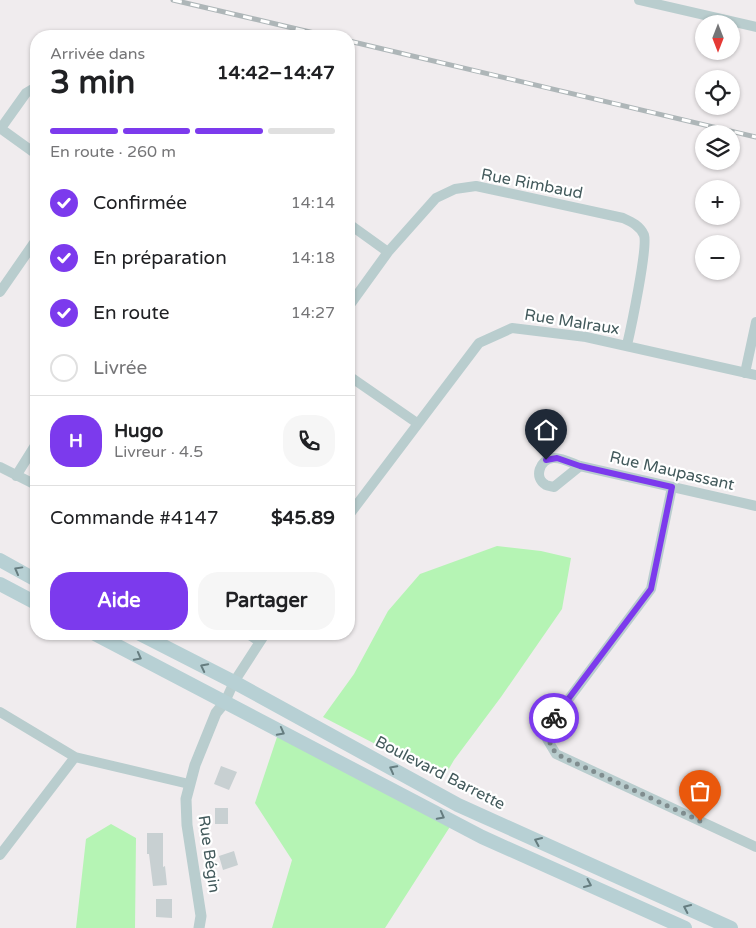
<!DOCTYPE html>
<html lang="fr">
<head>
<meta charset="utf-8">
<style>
	body { margin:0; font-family:"Varela Round",sans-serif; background:#f6f6f6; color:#202124; height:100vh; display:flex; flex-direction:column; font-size:19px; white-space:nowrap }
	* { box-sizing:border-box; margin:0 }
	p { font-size:16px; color:#757577 }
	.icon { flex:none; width:28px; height:28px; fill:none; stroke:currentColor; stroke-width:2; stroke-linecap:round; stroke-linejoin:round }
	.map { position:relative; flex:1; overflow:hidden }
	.side { position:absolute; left:30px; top:30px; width:325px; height:610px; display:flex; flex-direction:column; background:#fff; border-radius:20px; box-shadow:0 1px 4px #0004 }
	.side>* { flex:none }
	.needle { width:32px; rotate:180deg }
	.tools { position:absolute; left:695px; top:15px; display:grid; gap:10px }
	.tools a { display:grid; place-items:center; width:45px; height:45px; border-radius:50%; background:#fff; box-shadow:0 1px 4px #0004; font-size:25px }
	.pin { position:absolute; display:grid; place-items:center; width:42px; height:42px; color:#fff; margin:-51px -21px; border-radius:50% 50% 50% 0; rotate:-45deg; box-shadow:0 0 5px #0007 }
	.pin .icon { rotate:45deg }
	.courier { position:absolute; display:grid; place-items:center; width:50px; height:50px; margin:-25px; border:4px solid #7c3aed; border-radius:50%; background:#fff; color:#222; box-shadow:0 1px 6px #0007 }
	.summary em { font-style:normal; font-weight:800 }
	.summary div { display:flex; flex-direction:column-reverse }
	.summary { display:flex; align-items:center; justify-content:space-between; height:85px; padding:0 20px }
	h1 { font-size:32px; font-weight:800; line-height:38px }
	.bar { display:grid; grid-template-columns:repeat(4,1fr); gap:8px 5px; align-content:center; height:60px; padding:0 20px }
	.bar i { height:6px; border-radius:4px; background:#e0e0e0 }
	.bar .active { background:#7c3aed }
	.bar p { grid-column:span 4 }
	.line { display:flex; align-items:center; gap:12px; padding:0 20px; border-top:1px solid #e0e0e0 }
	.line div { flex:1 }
	.round { display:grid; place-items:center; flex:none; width:52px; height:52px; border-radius:20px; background:#f6f6f6 }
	ol { padding:0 20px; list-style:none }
	li { display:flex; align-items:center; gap:15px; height:55px }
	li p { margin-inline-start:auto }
	li .icon { padding:5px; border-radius:50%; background:#7c3aed; color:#fff; stroke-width:4 }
	li:last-child { color:#757577 }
	li i { width:28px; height:28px; border:2px solid #e0e0e0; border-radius:50% }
	.action { display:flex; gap:10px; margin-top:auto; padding:10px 20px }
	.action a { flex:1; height:58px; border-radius:20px; background:#7c3aed; color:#fff; font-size:20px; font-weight:800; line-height:58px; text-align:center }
	.action a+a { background:#f6f6f6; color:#202124 }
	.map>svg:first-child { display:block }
	.green { fill:#b5f4b4 }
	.building { fill:#c8d0d2 }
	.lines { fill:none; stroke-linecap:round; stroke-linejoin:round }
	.service { stroke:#b9cdce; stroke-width:5 }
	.minor { stroke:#b9cdce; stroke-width:10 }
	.tertiary { stroke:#b9cdce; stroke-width:11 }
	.secondary { stroke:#b7d0d4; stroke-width:14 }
	.rail-casing { stroke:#aeb6b8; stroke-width:5 }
	.rail { stroke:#fff; stroke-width:3; stroke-dasharray:9; stroke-linecap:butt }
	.oneway { stroke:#667d80 }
	.done { stroke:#808d8f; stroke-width:5; stroke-dasharray:0 9 }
	.route { stroke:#7c3aed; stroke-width:6 }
	.labels { text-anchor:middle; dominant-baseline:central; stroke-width:4.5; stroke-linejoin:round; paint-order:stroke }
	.street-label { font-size:16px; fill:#435a5c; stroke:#fff }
</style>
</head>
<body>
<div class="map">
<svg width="756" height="928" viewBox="0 0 756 928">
	<rect width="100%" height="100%" fill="#f0ecee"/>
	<path class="green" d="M 497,546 L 541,551 L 571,558 L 562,609 L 501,697 L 454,760 L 443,779 L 323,717 L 354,674 L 388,611 L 420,574 Z
		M 279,731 L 453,822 L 385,928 L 272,928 L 292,860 L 255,803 Z
		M 111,824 L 136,838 L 135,928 L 76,928 L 86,839 Z"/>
	<path class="building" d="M 221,766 L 237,772 L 229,790 L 214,784 Z
		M 215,808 L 228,808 L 228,824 L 215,824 Z
		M 147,833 L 163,833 L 163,867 L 165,866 L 167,885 L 153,886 L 149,854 L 147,854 Z
		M 234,851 L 238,865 L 223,870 L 219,856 Z
		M 156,899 L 172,899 L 172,918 L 156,917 Z"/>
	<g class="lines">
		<path class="service" d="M 243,634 L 259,644"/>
		<path class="minor" d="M 639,0 L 756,27
			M 0,128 L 36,154
			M 1,128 L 26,93 L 36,87
			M 349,224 L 388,252
			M 0,292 L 36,240
			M 349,306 L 388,252 L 436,198 L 455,189 L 476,186 L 623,218 C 632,222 640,226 644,235 C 648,247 631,328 627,345
			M 745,373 L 756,322
			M 349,376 L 417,423
			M 580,466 L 554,487 C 551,486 548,486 546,485 C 533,478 540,459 553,458 C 561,457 572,463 580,466 L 756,506
			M 0,467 L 36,485
			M 16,476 L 36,444
			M 672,487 L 651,589 L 550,724 L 547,739 L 556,754 L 756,847
			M 349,515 L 479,343 L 512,328 L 586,337 L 756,375
			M 225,702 L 234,682 L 265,634
			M 0,712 L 75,757 L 189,784
			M 0,855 L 75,757"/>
		<path class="tertiary" d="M 199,928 L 201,916 L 187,825 L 186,799 L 195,765 L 216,713 L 225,702"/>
		<path class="secondary" d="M 0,560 L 36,580
			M 0,584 L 36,603
			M 95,634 L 482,837 L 685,928
			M 140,634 L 234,682 L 458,805 L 731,928"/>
		<g class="rail-casing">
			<path id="rail" d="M 173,0 L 327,36
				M 349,41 L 756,137"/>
		</g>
		<use href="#rail" class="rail"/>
	</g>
	<defs><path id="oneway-chevron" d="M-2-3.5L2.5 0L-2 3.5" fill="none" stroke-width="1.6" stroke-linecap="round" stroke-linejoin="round" transform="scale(1.25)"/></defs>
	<g class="oneway">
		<use href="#oneway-chevron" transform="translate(18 570) rotate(-151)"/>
		<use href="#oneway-chevron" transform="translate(138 657) rotate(28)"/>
		<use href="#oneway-chevron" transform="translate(204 667) rotate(-153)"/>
		<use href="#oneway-chevron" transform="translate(281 732) rotate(28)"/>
		<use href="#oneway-chevron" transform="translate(393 769) rotate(-152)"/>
		<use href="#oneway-chevron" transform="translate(441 816) rotate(28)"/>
		<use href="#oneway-chevron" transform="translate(538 841) rotate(-156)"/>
		<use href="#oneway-chevron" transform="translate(588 884) rotate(24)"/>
		<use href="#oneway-chevron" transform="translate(687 908) rotate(-155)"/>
	</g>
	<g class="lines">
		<path class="done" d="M 554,718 C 543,732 548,740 556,754 L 700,821"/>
		<path class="route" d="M 546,460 L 557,458 L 580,466 L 672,487 L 651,589 L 554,718"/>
	</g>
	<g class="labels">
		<g class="street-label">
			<text transform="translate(532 184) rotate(11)">Rue Rimbaud</text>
			<text transform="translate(572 322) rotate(9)">Rue Malraux</text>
			<text transform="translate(672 471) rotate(13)">Rue Maupassant</text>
			<text transform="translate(440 773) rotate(27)">Boulevard Barrette</text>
			<text transform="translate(209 854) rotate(82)">Rue Bégin</text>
		</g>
	</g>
</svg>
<div class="tools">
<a><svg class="needle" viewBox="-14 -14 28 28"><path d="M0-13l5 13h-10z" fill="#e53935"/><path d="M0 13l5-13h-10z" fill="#757577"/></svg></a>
<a><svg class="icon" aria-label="locate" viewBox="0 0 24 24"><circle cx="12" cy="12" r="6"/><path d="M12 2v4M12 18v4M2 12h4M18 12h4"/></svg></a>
<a><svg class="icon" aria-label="layers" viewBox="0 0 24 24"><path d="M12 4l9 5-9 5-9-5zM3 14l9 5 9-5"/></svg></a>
<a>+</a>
<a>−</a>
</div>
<div class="pin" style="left:700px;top:821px;background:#ea580c"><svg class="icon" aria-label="bag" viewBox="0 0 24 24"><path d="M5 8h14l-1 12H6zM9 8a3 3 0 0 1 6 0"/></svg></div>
<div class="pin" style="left:546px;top:460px;background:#1f2937"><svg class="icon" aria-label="home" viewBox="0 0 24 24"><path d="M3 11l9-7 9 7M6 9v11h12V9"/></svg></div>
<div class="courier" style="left:554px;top:718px"><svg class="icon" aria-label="bike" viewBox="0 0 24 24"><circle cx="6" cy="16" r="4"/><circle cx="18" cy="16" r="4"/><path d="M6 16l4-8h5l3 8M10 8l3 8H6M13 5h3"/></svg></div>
<section class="side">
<div class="summary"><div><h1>3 min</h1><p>Arrivée dans</p></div><em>14:42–14:47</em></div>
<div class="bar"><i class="active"></i><i class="active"></i><i class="active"></i><i></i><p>En route · 260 m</p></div>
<ol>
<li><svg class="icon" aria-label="check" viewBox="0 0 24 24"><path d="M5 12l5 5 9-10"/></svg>Confirmée<p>14:14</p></li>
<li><svg class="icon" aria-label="check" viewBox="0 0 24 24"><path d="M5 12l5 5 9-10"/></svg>En préparation<p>14:18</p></li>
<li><svg class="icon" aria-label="check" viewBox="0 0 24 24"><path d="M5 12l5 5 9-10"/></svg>En route<p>14:27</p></li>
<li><i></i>Livrée</li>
</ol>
<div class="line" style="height:90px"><b class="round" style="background:#7c3aed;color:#fff">H</b><div><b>Hugo</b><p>Livreur · 4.5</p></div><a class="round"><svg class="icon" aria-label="phone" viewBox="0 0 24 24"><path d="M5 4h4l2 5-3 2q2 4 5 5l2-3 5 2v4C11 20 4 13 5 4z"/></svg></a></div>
<div class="line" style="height:65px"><div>Commande #4147</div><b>$45.89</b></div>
<div class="action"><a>Aide</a><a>Partager</a></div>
</section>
</div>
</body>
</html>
